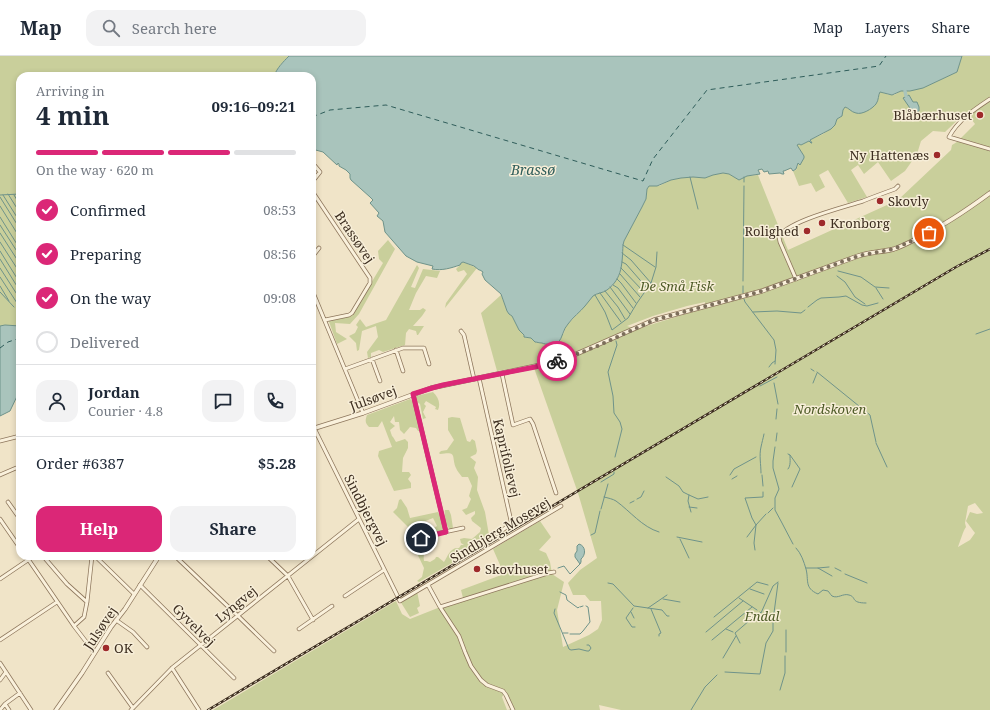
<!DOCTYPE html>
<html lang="en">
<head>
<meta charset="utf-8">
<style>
	body { margin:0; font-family:"Noto Serif",serif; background:#f2f2f3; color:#1f2937; height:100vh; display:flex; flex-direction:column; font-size:15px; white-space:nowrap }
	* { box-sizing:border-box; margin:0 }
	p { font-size:13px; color:#747a83 }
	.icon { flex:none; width:22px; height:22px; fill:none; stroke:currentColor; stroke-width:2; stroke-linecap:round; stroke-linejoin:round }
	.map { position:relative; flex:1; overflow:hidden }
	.side { position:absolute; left:16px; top:16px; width:300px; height:488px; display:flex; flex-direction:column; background:#fff; border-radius:12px; box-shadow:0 2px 6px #0003 }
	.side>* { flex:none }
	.pin { position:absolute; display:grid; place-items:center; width:34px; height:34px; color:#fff; margin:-17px; border:2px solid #fff; border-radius:50%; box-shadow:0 1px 4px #0007 }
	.courier { position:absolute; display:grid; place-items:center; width:40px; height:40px; margin:-20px; border:3px solid #db2777; border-radius:50%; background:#fff; color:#222; box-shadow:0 1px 5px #0007 }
	.headline em { font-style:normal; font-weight:700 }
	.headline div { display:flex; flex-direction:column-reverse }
	.headline { display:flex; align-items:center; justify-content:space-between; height:68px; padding:0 20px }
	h1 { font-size:26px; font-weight:700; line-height:30px }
	.bar { display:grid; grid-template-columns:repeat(4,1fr); gap:6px 4px; align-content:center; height:48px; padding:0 20px }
	.bar i { height:5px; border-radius:3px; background:#e0e1e3 }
	.bar .current { background:#db2777 }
	.bar p { grid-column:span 4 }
	.line { display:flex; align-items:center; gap:10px; padding:0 20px; border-top:1px solid #e0e1e3 }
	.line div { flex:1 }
	.round { display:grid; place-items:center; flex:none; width:42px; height:42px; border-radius:12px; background:#f2f2f3 }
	ol { padding:0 20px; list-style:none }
	li { display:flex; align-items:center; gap:12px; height:44px }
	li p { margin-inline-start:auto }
	li .icon { padding:4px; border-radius:50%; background:#db2777; color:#fff; stroke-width:4 }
	li:last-child { color:#747a83 }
	li i { width:22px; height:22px; border:2px solid #e0e1e3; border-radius:50% }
	.action { display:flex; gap:8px; margin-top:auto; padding:8px 20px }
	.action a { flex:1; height:46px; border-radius:12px; background:#db2777; color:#fff; font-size:16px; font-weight:700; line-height:46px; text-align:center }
	.action a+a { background:#f2f2f3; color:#1f2937 }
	header { display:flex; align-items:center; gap:24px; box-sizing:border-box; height:56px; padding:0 20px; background:#fff; border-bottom:1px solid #e0e1e3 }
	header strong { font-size:19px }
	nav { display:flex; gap:22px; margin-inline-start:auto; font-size:14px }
	.search { width:280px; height:36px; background:#f2f2f3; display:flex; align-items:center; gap:10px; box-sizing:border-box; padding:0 14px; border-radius:12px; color:#747a83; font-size:15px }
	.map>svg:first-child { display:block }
	.green { fill:#c9cf9b; fill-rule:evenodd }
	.water { fill:#a9c4bc; stroke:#6f938a }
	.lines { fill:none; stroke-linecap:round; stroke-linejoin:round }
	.stream { stroke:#6f938a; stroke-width:1 }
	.canal { stroke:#a9c4bc; stroke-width:3.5 }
	.ferry { stroke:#2f5d5a; stroke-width:1; stroke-dasharray:5 4; stroke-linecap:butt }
	.minor-casing { stroke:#8d765c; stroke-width:4.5 }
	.tertiary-casing { stroke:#8d765c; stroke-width:5 }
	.minor { stroke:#faf1dc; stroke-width:3 }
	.tertiary { stroke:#faf1dc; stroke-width:3.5 }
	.rail-casing { stroke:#3d2e20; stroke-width:2.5 }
	.rail { stroke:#f7eed8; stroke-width:1; stroke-dasharray:3; stroke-linecap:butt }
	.done { stroke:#7c6e5b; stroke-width:4; stroke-dasharray:0 7.2 }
	.route { stroke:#db2777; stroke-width:5 }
	.poi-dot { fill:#9e2a2b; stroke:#f7eed8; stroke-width:1.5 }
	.labels { text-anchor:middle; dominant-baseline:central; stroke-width:3; stroke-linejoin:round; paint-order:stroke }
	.poi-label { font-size:13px; fill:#3d2e20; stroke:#f7eed8; text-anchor:start }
	.street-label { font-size:13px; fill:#3d2e20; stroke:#f7eed8 }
	.park-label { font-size:13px; font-style:italic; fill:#4d5a26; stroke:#f7eed8 }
	.water-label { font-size:14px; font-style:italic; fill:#2f5d5a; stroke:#f7eed8 }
</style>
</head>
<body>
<header>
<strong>Map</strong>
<div class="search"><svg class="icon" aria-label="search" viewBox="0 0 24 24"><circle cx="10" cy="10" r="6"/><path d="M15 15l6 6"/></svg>Search here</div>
<nav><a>Map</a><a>Layers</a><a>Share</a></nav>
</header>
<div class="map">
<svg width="990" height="654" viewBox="0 0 990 654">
	<rect width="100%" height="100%" fill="#f0e4c8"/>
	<path class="green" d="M 0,0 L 289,0 L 280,9 L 280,20 L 20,20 L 20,270 L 0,270 Z
		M 962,0 L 990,0 L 990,654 L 621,654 L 599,649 L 600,654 L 515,654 L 506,635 L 502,641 L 507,654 L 512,653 L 512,654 L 213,654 L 396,545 L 402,558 L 410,563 L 463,542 L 461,534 L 504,518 L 493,493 L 540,465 L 551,481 L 539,494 L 546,497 L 550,506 L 552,518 L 564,526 L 557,554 L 563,591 L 589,579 L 598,573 L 602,564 L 601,545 L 590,545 L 585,539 L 573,539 L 568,527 L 580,514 L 597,502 L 578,437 L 533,309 L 497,315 L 481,257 L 501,239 L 507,255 L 509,258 L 512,260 L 519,274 L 526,282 L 531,282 L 535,286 L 538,286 L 549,288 L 564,277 L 565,272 L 568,268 L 585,250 L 592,240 L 595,239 L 605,235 L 613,229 L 622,197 L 624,185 L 642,151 L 646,143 L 647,133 L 649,130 L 659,130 L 671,124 L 681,122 L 693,121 L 705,122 L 713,119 L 723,117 L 729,118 L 739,124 L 747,120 L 758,119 L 788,194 L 898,144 L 951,94 L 952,89 L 957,86 L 975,68 L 966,56 L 945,76 L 933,75 L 921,85 L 917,98 L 905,115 L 891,125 L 878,106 L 864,118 L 858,109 L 851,114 L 867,141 L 848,147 L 828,114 L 819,119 L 825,131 L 816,136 L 811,127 L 799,130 L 793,115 L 796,114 L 799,106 L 804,100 L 797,89 L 799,88 L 801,89 L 809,85 L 811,87 L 810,84 L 823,78 L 835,69 L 837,63 L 842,60 L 843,54 L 845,51 C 849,52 852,56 856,57 C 862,58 872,53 876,48 C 879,44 878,39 880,36 L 890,39 L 894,39 L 901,35 L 923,32 L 957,16 ZM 705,246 L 705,252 L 637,273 L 627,270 L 653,260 L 687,250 ZM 975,447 L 983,457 L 977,458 L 970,456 L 966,465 L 975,477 L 970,484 L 958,491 C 960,486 963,475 966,471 L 965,467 L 968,450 Z
		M 388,184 L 395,193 L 359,258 L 350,268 L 335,267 L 336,276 L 347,283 L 337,288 L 328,263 L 352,259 L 383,207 L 379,203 L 378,195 Z
		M 463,206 L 477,212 L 445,252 L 446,247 L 467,218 L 464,214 L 458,216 L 456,213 L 460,209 L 461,207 Z
		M 417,209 L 419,212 L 411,231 L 415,232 L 423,213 L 440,215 L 437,222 L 426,220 L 416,237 L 409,254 L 420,254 L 423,252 L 426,254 L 422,260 L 413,270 L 424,270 L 418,279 L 417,279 L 416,275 L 409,273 L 406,277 L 405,289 L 383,296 L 379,294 L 371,297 L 371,301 L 368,302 L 367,296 L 378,281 L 376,270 L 362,275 L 359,294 L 357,295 L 356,287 L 349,280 L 355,277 L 358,271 L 356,269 L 360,263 L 366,271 L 377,267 L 386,264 Z
		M 433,336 C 438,341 441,347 438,354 L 435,353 L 436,351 L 426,345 L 424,348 L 426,350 L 423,356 L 426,362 L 423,363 L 420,348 L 416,345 L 416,340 Z
		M 410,343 L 413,345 L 421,375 L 418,375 L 416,372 L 410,371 L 404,378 L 400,374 L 399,366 L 395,366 L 394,360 L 390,366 L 395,370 L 390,374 L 392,380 L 393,381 L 396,386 L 405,383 L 408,386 L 408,392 L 403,402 L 402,416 L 409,416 L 411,419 L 408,423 L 411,427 L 411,432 L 394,435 L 378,400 L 379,395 L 392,391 L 382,365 L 378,371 L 369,371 C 365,367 365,365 367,359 Z
		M 452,361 L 460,362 L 467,385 L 470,386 L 472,383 L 475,385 L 477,395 L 476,398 L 470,401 L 476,406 L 474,412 L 478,421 L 477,434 L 485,456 L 490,485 L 419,526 L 417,525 L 422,521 L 424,512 L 415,493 L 409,472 L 393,456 L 397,452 L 399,444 L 401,443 L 407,452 L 410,462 L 438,456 L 442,463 L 444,474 L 439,476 L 431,477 L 431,474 L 437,470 L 433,462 L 418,468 L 421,473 L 418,491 L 424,490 C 425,495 423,500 424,505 L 427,505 L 430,506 L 435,503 L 436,501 L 438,501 L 444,506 C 448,500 450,491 459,492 L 461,489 L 464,489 L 461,487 L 460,483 L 464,482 L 472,483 L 480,476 L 481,472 L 472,465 L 471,462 L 475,458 L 475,455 L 466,459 L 462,454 L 467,452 L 471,443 L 469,440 L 472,430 L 468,421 L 462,421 C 460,418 457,415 456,412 C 451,400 458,395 440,398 L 439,397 L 441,395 L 447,394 L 454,384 L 448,374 L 448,362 Z
		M 445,454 L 449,454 L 451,459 L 453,472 L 451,474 C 445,470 444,460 445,454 Z
		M 417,535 L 420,550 L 417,552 L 419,557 L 410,561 L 400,545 Z"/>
	<path class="water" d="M 289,0 L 962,0 L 957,16 L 923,32 L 910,35 L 901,35 L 892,39 L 880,36 C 878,39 879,44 876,48 C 872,53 862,59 856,57 C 851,56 849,52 845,51 L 843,54 L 842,60 L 837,63 L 835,69 L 831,73 L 810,84 L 812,87 L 811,87 L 809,85 L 801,89 L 799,88 L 797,89 L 804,100 L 804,102 L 800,109 L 798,107 L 796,113 L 793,115 L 791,112 L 784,115 L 783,115 L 784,118 L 782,118 L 780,117 L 769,118 L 768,115 L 764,116 L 762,113 L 758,114 L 760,118 L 747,120 L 739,124 L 729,118 L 723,117 L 713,119 L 705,122 L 693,121 L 681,122 L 671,124 L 657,130 L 649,130 L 647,133 L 646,143 L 642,151 L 624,185 L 623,189 C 622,207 623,222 607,234 C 603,237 597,237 593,240 C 590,243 588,247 585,250 C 580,256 573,261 568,268 C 563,273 563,281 558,287 C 553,288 546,289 542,287 C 539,287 537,286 535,286 L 531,282 L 524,281 L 524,279 L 519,274 L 512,260 L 509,258 L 507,255 L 501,238 L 485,224 L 482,218 L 483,216 L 480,214 L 479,214 L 474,210 L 463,206 L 461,207 L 460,209 C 451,212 442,215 432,213 L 433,210 L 417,206 L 406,200 L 385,176 L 383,165 L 377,160 L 379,157 L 370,147 L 373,144 L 370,141 L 351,124 L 350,122 L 350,118 L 346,114 L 339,110 L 339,108 L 338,107 L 337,109 L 323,96 L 312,93 L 312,20 L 274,20 C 277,12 283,6 289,0 Z
		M 909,39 L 913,46 L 917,46 L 919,51 L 919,55 L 914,58 L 903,42 Z
		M 5,269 L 20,270 L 20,334 L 10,355 L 0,360 L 0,270 Z
		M 579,488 C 586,490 586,499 581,503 L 581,506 L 580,508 L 575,501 L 575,498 L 577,495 L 577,490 Z"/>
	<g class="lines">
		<path class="stream" d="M 690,121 L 698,153
			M 744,126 L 744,121
			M 8,138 L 20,157
			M 0,139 L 20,138
			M 3,139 L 20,166
			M 14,139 L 20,149
			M 0,141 L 20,173
			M 0,150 L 20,182
			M 0,161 L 20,193
			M 0,169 L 20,200
			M 0,177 L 20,208
			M 0,186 L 20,217
			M 623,189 L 655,211
			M 0,195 L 20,227
			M 622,197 L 631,204 L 651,227
			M 0,203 L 20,235
			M 622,206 L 626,208 L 647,232
			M 0,212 L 20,243
			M 621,212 L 644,236
			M 838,215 L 861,221 L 875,231 L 889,232
			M 620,218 L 640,241
			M 837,220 L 845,226 L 855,241 L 865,248
			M 0,221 L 19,250
			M 617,223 L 621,227 L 636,247
			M 743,225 L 744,130
			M 613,229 L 618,232 L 633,252
			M 0,230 L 9,245
			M 743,230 L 743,237
			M 610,231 L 630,258
			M 876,232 L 883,243
			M 605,235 L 618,251 L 625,263
			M 0,236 L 14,251
			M 600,237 L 621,266
			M 595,239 L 605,256 L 612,274 L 628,262 L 637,247 L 651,227 L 656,211 L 657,196
			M 744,243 L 745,246 L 774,284 L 776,294 L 775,308
			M 808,251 L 817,244 L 821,242 L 839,241 L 846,240 L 862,249 L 867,250 L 878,247
			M 753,256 L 777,255 L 801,257 L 805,254
			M 976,278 L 990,273
			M 769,311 L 772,307 L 775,305
			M 811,313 L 814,315
			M 817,316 L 870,359 L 876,386
			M 774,327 L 778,348
			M 813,327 L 817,317
			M 760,330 L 777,321
			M 776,363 L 777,353
			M 776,385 L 777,377
			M 876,387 L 887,411
			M 775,391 L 773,405 L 773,412 L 779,433 L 775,442 L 775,454 L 782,467 L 793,488
			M 790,399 L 800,413 L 792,431
			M 615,401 L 622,373 L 620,366 L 614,357 L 613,340 L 608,316 L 617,289 L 616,285
			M 788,413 C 791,410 790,403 790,399 L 788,398
			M 761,417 C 761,409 759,399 761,391 C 762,386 763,383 764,378
			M 730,419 L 734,413 L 756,401
			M 762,419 L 763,430
			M 666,421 L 679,430 L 683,436 L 689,439 L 698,443 L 708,441
			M 732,423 L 737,420
			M 601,426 L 614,418 L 614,416
			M 689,439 L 688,445 L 691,456
			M 604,441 C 608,442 613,443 616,445 C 630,455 642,471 659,476
			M 637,443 L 641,441 L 644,435
			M 630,447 L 634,445
			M 689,451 L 697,452
			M 601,453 L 608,428
			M 768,457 L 773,452
			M 591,479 L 595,477 L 600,455
			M 677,481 L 702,486
			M 747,481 L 756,469 L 766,458
			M 680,483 L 689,502
			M 796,492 C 801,497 804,506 806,513 C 809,524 804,532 818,538 L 823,534 L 828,535 C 829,536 830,538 832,540 C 838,543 843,537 849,539 C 857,541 850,547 866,547
			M 755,494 L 754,487 L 756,469 L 752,462 L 745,442 L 763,441 L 763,436
			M 558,512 L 564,510 L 570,518 L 580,508
			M 806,512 L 818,512 L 832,520
			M 818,512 L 829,511
			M 835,512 L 841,515
			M 845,518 L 867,527
			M 608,527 L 613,528 L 634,550 L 662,554 L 667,560 L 669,560
			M 750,533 L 764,538
			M 560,536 L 566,539 L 567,544 L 578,552 L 579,551
			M 739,542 L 757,554
			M 663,543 L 680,546
			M 580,551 L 583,550
			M 633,552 L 626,562 L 632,571 L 635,571
			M 648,552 L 667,539
			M 555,553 L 554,557 L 569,593 L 571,594 L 579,593 L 587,595 L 589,595 L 591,592 L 589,589 L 587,589
			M 651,553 L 661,577 L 659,578 L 659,580
			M 631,556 L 634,562
			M 760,556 L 761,557 L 773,530 L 778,526
			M 774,557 L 778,527
			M 714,561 L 757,526 L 768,529
			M 726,573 L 733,576
			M 786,574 L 786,596
			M 706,576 L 743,545
			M 563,577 L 568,577
			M 570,578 L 580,578 L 583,575 L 590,566 L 588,551 L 586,550
			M 712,584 L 752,551
			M 740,587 L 735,577 L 757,558
			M 723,602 L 736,580
			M 725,616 L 760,618 L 766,587 L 773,575 L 773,567
			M 780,634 L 785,617 L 785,600
			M 691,654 L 705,631 L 717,619"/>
		<path class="canal" d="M 905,35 L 906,40"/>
		<path class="ferry" d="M 312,61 L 330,54 L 386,49 L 643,125 L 653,103 L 707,34 L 879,10 L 886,0
			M 0,292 L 8,286 L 20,282"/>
		<g class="minor-casing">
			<path id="minor" d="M 990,43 C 975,53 958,64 949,81 L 990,93
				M 312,126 L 320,116 L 315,110
				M 312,135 L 370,222 L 370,227 L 352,257 L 349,259 L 325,264
				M 312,201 L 319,192
				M 796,223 L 780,186 L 779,181 C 787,165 845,151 863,145 C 873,141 884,137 895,133 L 898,130
				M 312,234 L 363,357
				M 461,275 L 464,279 L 474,323
				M 396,294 L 403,315
				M 372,303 L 380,325
				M 345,313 L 403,292 L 424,292 L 429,308
				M 502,318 L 513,369 L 530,363 L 533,368 L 556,437
				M 479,322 L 511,465 L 511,468 L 497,478
				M 413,338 L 446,476
				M 312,368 L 400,545 L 561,450
				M 0,385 L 20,380
				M 0,419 L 16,412 L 20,413
				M 8,446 L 20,463
				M 0,463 L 20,492
				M 421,481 L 463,472
				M 26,500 L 74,570 L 94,596
				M 43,500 L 67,528 L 87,546
				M 95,500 L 134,538
				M 175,500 L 238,560 L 274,595
				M 267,500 L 288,520 L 313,564
				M 0,523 L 28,504
				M 140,529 L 234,622
				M 428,529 L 440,551 L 459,580 L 465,596 L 471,610 L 481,624 L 487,629 L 503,635 L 506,639 L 513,654
				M 345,540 L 384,514
				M 440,551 L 548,517 L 554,516
				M 116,564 L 133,576 L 147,591
				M 74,570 L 84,561 L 87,546 L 92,500
				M 299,573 L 332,550
				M 0,584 L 57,546
				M 0,607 L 31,654
				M 172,612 L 199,654
				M 108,617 L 133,652
				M 0,624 L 6,616
				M 5,648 L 9,654
				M 0,654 L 5,648 L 20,637
				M 131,654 L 172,612 L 359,463"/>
		</g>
		<g class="tertiary-casing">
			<path id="tertiary" d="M 312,373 L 363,357 L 431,332 L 550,307 L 574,299 L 654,264 L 762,235 L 858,200 C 870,196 883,196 894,193 C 903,190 912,185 920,181 C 945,169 967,154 990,137
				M 56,654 L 82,617 L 111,571 L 125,553 L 159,500"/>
		</g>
		<use href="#minor" class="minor"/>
		<use href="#tertiary" class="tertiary"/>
		<g class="rail-casing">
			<path id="rail" d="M 208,654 L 956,211 L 990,193"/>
		</g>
		<use href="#rail" class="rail"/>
	</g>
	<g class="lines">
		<path class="done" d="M 557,305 L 574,299 L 595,291 L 654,264 L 762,235 L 858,200 L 894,193 L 929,177"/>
		<path class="route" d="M 421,482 L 446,476 L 413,338 L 432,332 L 443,329 L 535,311 L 557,305"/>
	</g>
	<g class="poi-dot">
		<circle cx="980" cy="59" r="4"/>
		<circle cx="937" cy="99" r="4"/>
		<circle cx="880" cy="145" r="4"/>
		<circle cx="822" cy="167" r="4"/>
		<circle cx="807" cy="175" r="4"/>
		<circle cx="477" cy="513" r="4"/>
		<circle cx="106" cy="592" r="4"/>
	</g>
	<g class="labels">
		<g class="poi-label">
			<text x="972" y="59" text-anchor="end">Blåbærhuset</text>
			<text x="929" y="99" text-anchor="end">Ny Hattenæs</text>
			<text x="888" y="145">Skovly</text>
			<text x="830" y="167">Kronborg</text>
			<text x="799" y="175" text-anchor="end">Rolighed</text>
			<text x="485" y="513">Skovhuset</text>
			<text x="114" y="592">OK</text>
		</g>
		<g class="street-label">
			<text transform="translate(355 181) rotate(56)">Brassøvej</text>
			<text transform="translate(373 342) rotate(-20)">Julsøvej</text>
			<text transform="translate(507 402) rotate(77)">Kaprifolievej</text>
			<text transform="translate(366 454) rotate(63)">Sindbjergvej</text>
			<text transform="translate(500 474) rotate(-31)">Sindbjerg Mosevej</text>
			<text transform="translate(236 548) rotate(-39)">Lyngvej</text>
			<text transform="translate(194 569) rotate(45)">Gyvelvej</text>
			<text transform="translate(100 572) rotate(-56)">Julsøvej</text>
		</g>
		<g class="park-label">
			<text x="677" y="230">De Små Fisk</text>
			<text x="830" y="353">Nordskoven</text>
			<text x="762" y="560">Endal</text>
		</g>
		<g class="water-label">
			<text x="533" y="113">Brassø</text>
		</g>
	</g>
</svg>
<div class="pin" style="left:929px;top:177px;background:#ea580c"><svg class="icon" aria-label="bag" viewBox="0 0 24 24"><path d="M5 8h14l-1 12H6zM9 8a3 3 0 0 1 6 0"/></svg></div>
<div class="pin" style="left:421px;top:482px;background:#1f2937"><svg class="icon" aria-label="home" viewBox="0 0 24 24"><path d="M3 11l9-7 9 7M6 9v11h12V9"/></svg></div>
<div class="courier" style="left:557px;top:305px"><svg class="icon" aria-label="bike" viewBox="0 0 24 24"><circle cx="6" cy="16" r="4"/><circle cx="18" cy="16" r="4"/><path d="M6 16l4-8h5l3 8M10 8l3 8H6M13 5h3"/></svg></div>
<section class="side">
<div class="headline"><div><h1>4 min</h1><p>Arriving in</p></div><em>09:16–09:21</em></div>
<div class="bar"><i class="current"></i><i class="current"></i><i class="current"></i><i></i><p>On the way · 620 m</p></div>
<ol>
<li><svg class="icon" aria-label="check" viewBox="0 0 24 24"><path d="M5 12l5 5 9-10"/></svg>Confirmed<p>08:53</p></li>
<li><svg class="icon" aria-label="check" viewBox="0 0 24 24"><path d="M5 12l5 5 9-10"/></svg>Preparing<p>08:56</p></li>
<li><svg class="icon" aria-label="check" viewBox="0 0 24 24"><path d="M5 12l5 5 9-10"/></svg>On the way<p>09:08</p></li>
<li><i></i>Delivered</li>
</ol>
<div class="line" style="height:72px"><a class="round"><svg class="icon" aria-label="person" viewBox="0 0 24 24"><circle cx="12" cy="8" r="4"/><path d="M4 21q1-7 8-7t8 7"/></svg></a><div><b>Jordan</b><p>Courier · 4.8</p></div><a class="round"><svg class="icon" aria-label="chat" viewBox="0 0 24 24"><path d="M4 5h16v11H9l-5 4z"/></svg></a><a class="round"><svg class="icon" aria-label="phone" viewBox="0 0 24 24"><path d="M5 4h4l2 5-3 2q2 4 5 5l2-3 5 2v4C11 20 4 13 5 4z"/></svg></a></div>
<div class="line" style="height:52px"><div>Order #6387</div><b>$5.28</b></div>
<div class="action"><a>Help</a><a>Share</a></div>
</section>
</div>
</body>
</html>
